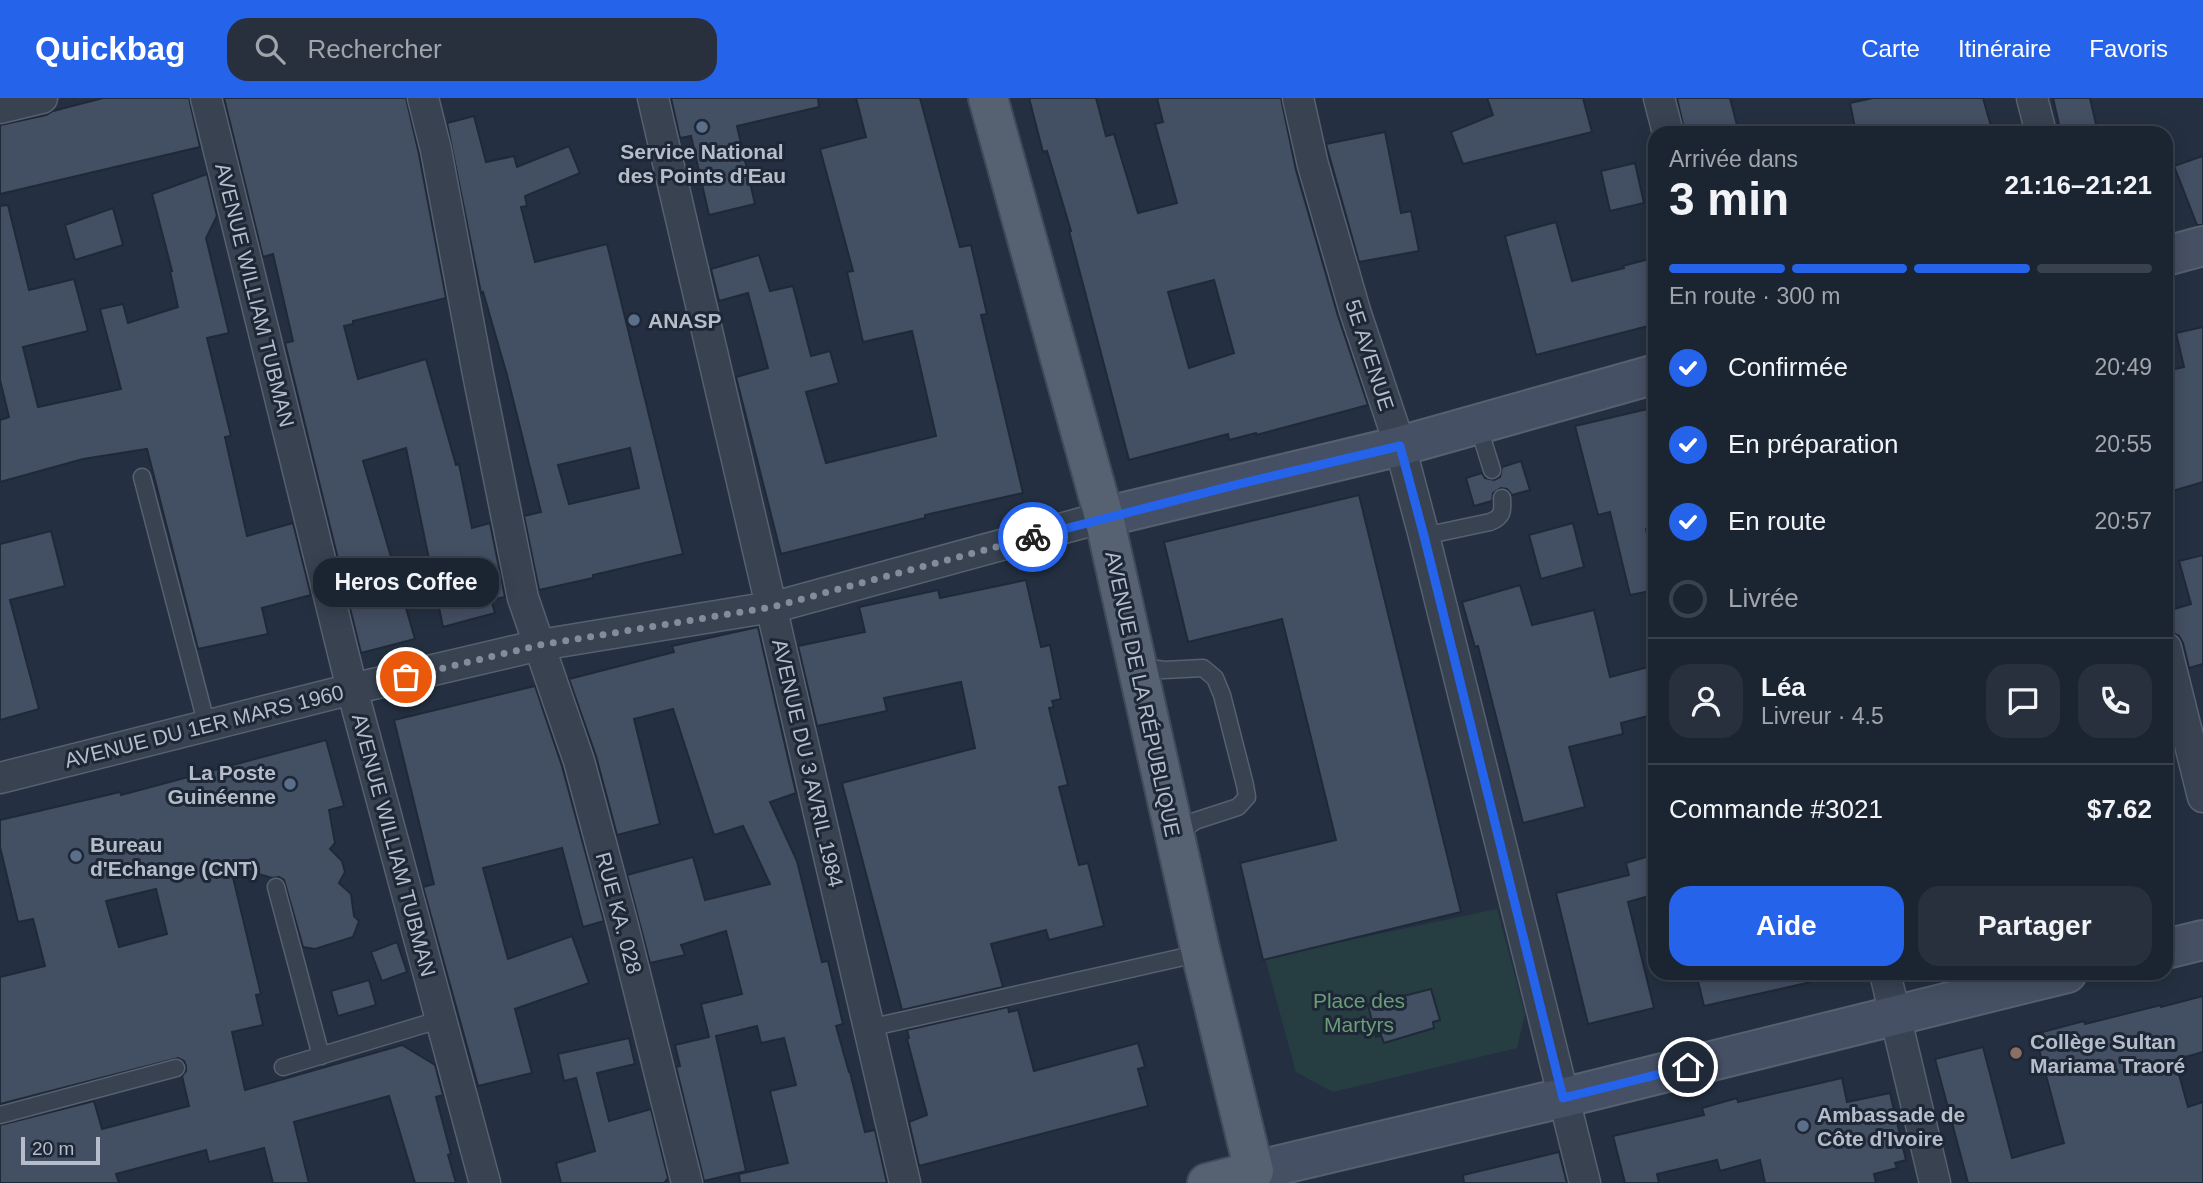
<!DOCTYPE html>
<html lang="fr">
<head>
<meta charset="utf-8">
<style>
	body { margin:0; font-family:Arial,sans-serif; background:#28303d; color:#f1f3f6; height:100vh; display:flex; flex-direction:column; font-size:26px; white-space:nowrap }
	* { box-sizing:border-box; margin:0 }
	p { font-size:23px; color:#a0a4ab }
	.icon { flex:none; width:38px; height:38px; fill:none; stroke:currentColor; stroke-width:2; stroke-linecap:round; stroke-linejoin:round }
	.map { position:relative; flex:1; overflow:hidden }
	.drawer { position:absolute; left:1648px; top:28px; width:525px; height:854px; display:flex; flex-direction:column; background:#1b2431; border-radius:21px; box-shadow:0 4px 18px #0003,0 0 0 2px #39414d }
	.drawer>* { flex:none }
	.scale { position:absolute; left:21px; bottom:18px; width:79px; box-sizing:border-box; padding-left:7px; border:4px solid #b5bdcb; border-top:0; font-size:19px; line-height:24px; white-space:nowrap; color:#b5bdcb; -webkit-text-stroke:5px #1d2736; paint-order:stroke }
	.pin { position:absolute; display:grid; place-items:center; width:60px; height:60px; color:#fff; margin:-30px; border:4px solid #fff; border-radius:50%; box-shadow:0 2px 7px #0007 }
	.courier { position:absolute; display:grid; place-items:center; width:70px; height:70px; margin:-35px; border:5px solid #2563eb; border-radius:50%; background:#fff; color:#222; box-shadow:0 2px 9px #0007 }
	.bubble { position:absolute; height:49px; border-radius:21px; background:#1b2431; box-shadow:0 4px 18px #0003,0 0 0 2px #39414d; font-size:23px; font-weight:700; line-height:49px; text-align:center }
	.overview em { font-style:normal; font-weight:700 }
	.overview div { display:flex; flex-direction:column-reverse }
	.overview { display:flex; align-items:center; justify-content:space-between; height:119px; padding:0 21px }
	h1 { font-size:46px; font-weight:700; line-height:52px }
	.bar { display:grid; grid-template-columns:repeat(4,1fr); gap:10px 7px; align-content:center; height:84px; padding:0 21px }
	.bar i { height:9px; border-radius:5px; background:#39414d }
	.bar .selected { background:#2563eb }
	.bar p { grid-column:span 4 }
	.line { display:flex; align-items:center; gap:18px; padding:0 21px; border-top:2px solid #39414d }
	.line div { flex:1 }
	.round { display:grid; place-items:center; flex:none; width:74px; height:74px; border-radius:21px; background:#28303d }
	ol { padding:0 21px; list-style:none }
	li { display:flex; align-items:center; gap:21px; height:77px }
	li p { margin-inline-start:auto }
	li .icon { padding:7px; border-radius:50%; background:#2563eb; color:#fff; stroke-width:4 }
	li:last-child { color:#a0a4ab }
	li i { width:38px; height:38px; border:4px solid #39414d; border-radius:50% }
	.button { display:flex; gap:14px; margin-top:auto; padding:14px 21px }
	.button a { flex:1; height:80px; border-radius:21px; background:#2563eb; color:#fff; font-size:28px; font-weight:700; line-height:80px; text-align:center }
	.button a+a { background:#28303d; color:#f1f3f6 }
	header { display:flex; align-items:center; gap:42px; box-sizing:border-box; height:98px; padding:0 35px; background:#2563eb; color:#fff }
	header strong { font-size:33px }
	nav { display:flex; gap:38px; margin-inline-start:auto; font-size:24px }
	.search { width:490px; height:63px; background:#28303d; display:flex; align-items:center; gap:18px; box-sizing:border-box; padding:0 24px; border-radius:21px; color:#a0a4ab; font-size:26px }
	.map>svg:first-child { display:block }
	.green { fill:#263e42 }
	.building { fill:#434f63; stroke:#1f2938; stroke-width:2; fill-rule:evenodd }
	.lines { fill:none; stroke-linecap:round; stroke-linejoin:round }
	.lane-casing { stroke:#56606e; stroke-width:19 }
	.street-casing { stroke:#56606e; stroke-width:33 }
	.secondary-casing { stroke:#56606e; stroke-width:42 }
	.primary-casing { stroke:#424b5a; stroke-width:42 }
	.lane { stroke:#384251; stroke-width:16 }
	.street { stroke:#384251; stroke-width:30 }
	.secondary { stroke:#465064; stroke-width:38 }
	.primary { stroke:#566171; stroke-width:38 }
	.done { stroke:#828c9b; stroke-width:7; stroke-dasharray:0 12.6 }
	.route { stroke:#2563eb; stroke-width:9 }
	.service-dot { fill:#5c6f8a; stroke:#1d2736; stroke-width:2.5 }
	.education-dot { fill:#8d6e63; stroke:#1d2736; stroke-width:2.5 }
	.labels { text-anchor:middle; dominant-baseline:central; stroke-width:6; stroke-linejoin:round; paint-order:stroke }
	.poi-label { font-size:21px; font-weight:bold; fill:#b5bdcb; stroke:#1d2736; text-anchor:start }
	.street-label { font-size:21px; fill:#b5bdcb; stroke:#1d2736 }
	.park-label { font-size:21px; fill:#6b9d78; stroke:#1d2736 }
</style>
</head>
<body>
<header>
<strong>Quickbag</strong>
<div class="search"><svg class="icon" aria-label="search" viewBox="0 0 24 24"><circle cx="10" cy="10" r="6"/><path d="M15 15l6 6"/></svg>Rechercher</div>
<nav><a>Carte</a><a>Itinéraire</a><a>Favoris</a></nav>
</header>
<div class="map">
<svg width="2203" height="1085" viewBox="0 0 2203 1085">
	<rect width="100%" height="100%" fill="#243041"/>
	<path class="green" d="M 1497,811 L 1525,916 L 1517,950 L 1333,994 L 1296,974 L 1265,860 Z"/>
	<path class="building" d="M 103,0 L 189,0 L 200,49 L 0,96 L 0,27 L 46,17 L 53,13 Z
		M 224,0 L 406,0 L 419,56 L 446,200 L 353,223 L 353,226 L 344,228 L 358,281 L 426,261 L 456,367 L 459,366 L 472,430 L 490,425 L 505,499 L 491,502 L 495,515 L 443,529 L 406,350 L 363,363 L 415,541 L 361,555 L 285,245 L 293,243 L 273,156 L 263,159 Z
		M 671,0 L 818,0 L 819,9 L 737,28 L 755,106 L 709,117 L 691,38 L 680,40 Z
		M 856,0 L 920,0 L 960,149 L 971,147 L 987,216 L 981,217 L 1023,395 L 925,417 L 925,420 L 781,456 L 736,279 L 768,270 L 748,195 L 719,203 L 711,171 L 759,157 L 770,193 L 793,188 L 811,258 L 830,253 L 839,285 L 806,294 L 826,365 L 936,338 L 912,233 L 863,244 L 847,174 L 853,173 L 820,51 L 866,39 Z
		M 1029,0 L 1096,0 L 1106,38 L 1114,36 L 1138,115 L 1177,105 L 1155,26 L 1163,24 L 1157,0 L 1281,0 L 1296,72 L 1338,218 L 1368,307 L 1256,337 L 1256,335 L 1229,342 L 1228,336 L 1129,362 L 1069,133 L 1071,133 L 1047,53 L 1043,54 ZM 1214,182 L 1234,255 L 1189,270 L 1168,194 Z
		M 1487,0 L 1583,0 L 1592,34 L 1463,66 L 1451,34 L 1493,17 Z
		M 1677,0 L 1730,0 L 1739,35 L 1685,35 Z
		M 1873,0 L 1983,0 L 1993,35 L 1856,35 L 1850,5 Z
		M 2053,0 L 2090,0 L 2098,35 L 2061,35 Z
		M 474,18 L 486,64 L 514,58 L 517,69 L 569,48 L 580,75 L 525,98 L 527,108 L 521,109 L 535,164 L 607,146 L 683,456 L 593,477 L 593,480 L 539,492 L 524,418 L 541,414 L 507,277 L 483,194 L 481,195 L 447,25 ZM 630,350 L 639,390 L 569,406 L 558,367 Z
		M 1385,34 L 1401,115 L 1411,113 L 1419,153 L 1359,164 L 1326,46 Z
		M 2203,58 L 2203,127 L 2197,127 L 2174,68 Z
		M 1635,65 L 1644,105 L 1610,113 L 1601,73 Z
		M 207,76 L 217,118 L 206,140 L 229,235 L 207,240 L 231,338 L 225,339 L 247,438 L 293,425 L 311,497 L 262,510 L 268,536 L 198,551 L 147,351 L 83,361 L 0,384 L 0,322 L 9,319 L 0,282 L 0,108 L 8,107 L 29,192 L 74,181 L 88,233 L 23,249 L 38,309 L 121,291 L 100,211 L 123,206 L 128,225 L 178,209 L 170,173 L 172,173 L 152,96 Z
		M 113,110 L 123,147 L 75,162 L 65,127 Z
		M 1556,124 L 1572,183 L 1624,170 L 1623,168 L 1656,159 L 1656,226 L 1536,257 L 1505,138 Z
		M 2203,229 L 2203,384 L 2166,395 L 2166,273 L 2184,269 L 2176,235 Z
		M 1656,309 L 1656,430 L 1646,431 L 1656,481 L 1656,492 L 1630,497 L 1610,414 L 1598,417 L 1575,328 Z
		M 1521,363 L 1530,392 L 1512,397 L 1507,391 L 1501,390 L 1493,395 L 1492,403 L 1474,408 L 1466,380 L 1482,375 L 1485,380 L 1494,382 L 1500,379 L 1502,369 Z
		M 1359,397 L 1461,814 L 1263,862 L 1240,765 L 1336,742 L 1282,521 L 1188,544 L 1164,444 Z
		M 1573,425 L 1584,469 L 1541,481 L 1529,437 Z
		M 51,433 L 65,488 L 10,502 L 39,611 L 0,622 L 0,446 Z
		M 2203,457 L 2203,566 L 2189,570 L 2183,545 L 2179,538 L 2172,534 L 2167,513 L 2191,506 L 2179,463 Z
		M 1026,482 L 1041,549 L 1050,547 L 1061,601 L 1052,603 L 1054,609 L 1049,610 L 1068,687 L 1059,689 L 1079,767 L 1088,765 L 1104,828 L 1049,842 L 1046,832 L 991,846 L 1003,889 L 902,912 L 842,685 L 975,650 L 961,584 L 884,600 L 887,613 L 817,628 L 798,548 L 865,534 L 859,509 L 938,492 L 940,500 Z
		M 1520,487 L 1532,527 L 1594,512 L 1610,579 L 1656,567 L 1656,616 L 1621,625 L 1623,636 L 1569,649 L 1585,709 L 1523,725 L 1478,548 L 1475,549 L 1462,504 Z
		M 758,529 L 796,695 L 770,704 L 797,763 L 822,864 L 828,863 L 843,926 L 836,928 L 849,974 L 850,974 L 865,1034 L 875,1032 L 887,1085 L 740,1085 L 739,1076 L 788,1065 L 770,993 L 796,987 L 784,940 L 761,945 L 757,928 L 716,938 L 746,1073 L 704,1083 L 676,969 L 680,968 L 675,947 L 709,939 L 701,906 L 742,896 L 726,833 L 681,847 L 685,857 L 650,865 L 627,777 L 693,759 L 705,802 L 770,786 L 743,728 L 714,737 L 673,611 L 634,621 L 660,726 L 617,737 L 596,658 L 569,581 L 674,554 L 672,548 Z
		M 535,588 L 562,668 L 604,823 L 583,829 L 562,750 L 483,770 L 508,861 L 572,838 L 589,885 L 515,911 L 532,975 L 478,988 L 423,789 L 434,786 L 394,622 Z
		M 326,642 L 344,708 L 329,712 L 335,745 L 330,751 L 342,763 L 345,774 L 339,785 L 351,796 L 354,818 L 359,823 L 353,839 L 315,851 L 303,849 L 284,782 L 279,779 L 272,780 L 230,767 L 261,896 L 256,897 L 263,927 L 232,934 L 245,992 L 402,947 L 435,967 L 443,997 L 436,999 L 451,1056 L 448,1057 L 456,1085 L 415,1085 L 389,998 L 294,1024 L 309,1085 L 273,1085 L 264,1050 L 209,1064 L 206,1052 L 116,1076 L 119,1085 L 0,1085 L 0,1027 L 94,1003 L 102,1031 L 189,1008 L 182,978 L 186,973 L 186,968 L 184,963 L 178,960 L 0,1006 L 0,879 L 45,868 L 33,821 L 18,824 L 0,749 L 0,722 L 120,694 L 121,697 ZM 156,791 L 167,836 L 119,849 L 106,803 Z
		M 1656,756 L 1656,796 L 1628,804 L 1654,910 L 1588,926 L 1556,795 L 1629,777 L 1626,765 Z
		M 397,844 L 407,874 L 382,883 L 371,854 Z
		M 1696,875 L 1810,875 L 1811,884 L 1704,908 Z
		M 369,882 L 376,907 L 338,918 L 331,893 Z
		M 1431,891 L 1440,922 L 1433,924 L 1434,930 L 1384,945 L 1381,937 L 1376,939 L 1368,907 Z
		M 2203,898 L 2203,954 L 2175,962 L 2188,1009 L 2203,1004 L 2203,1085 L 1968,1085 L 1935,961 L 1983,949 L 2012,1060 L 2064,1045 L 2035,936 L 2084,923 L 2085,926 L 2161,907 L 2161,909 Z
		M 1008,909 L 1009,914 L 1018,912 L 1034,973 L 1138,945 L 1145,969 L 1138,971 L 1148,1008 L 919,1068 L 909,1024 L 927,1017 L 907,941 L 909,940 L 907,932 Z
		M 629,940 L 635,966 L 597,975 L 609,1023 L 651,1011 L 668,1080 L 664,1085 L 561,1085 L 556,1065 L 595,1053 L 576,980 L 564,983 L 558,956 Z
		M 1842,980 L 1847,1004 L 1890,995 L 1906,1062 L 1895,1065 L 1897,1070 L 1874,1076 L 1876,1085 L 1765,1085 L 1760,1062 L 1720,1073 L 1717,1062 L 1657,1076 L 1659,1085 L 1625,1085 L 1613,1038 L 1704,1017 L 1702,1010 L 1737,1000 L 1738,1004 Z
		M 1559,1054 L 1567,1085 L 1464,1085 L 1463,1077 Z"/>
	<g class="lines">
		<g class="lane-casing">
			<path id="lane" d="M 1478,327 L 1492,372
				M 142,379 L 207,628
				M 1424,438 L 1490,424 C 1503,419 1503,413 1502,400
				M 1138,568 L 1164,572 L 1203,570 L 1215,580 L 1222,597 L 1245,687 L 1247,699 L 1238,709 L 1195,723 L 1177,737
				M 276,789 L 321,958
				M 869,930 L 1201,855
				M 283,969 L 442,921
				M 0,1017 L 176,970"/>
		</g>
		<g class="street-casing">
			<path id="street" d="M 206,0 L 352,591 L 485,1085
				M 423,0 L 436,52 L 478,276 L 523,500 L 579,663 L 623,828 L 687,1085
				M 653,0 L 905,1085
				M 1298,0 L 1313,67 L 1355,213 L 1400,348 L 1424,438 L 1585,1085
				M 1659,0 L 1668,35
				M 2032,0 L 2041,35
				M 0,10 L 42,0
				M 2166,550 L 2203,699
				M 0,680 L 352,591 L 540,547 L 778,508 L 1104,419
				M 1885,875 L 1935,1085"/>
		</g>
		<g class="secondary-casing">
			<path id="secondary" d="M 2166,158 L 2203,148
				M 1104,419 L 1400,348 L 1656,276
				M 2166,851 L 2203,842
				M 1254,1073 L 1562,1000 L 2067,875"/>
		</g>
		<g class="primary-casing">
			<path id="primary" d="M 988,0 L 1104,419 L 1201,855 L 1254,1073 L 1207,1085"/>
		</g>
		<use href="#lane" class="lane"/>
		<use href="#street" class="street"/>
		<use href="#secondary" class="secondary"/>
		<use href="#primary" class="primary"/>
	</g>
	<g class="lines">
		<path class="done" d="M 406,579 L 540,547 L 772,509 L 1033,439"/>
		<path class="route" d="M 1033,439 L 1239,386 L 1400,348 L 1424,438 L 1563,1000 L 1688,969"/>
	</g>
	<g class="service-dot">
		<circle cx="702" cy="29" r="7"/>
		<circle cx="634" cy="222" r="7"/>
		<circle cx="290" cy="686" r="7"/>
		<circle cx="76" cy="758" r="7"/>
		<circle cx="1803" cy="1028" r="7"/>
	</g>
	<circle class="education-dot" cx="2016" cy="955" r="7"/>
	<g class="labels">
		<g class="poi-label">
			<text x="702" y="53" text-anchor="middle">Service National<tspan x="702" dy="24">des Points d'Eau</tspan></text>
			<text x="648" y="222">ANASP</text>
			<text x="276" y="674" text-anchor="end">La Poste<tspan x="276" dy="24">Guinéenne</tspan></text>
			<text x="90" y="746">Bureau<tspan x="90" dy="24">d'Echange (CNT)</tspan></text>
			<text x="2030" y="943">Collège Sultan<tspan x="2030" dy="24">Mariama Traoré</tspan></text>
			<text x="1817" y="1016">Ambassade de<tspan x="1817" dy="24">Côte d'Ivoire</tspan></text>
		</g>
		<g class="street-label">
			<text transform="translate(255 197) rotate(76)">AVENUE WILLIAM TUBMAN</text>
			<text transform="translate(1370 257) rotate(72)">5E AVENUE</text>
			<text transform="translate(1143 596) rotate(78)">AVENUE DE LA RÉPUBLIQUE</text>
			<text transform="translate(204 628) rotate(-14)">AVENUE DU 1ER MARS 1960</text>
			<text transform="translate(808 665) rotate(77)">AVENUE DU 3 AVRIL 1984</text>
			<text transform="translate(394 747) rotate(75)">AVENUE WILLIAM TUBMAN</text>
			<text transform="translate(619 815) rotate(75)">RUE KA. 028</text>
		</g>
		<g class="park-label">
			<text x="1359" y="902">Place des<tspan x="1359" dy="24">Martyrs</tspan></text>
		</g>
	</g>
</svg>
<div class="scale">20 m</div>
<div class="pin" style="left:406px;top:579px;background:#ea580c"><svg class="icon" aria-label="bag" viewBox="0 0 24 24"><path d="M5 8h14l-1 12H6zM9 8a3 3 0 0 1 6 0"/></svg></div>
<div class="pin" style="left:1688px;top:969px;background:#1f2937"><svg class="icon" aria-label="home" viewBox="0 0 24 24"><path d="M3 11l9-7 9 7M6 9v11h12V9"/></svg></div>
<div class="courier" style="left:1033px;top:439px"><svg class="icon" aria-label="bike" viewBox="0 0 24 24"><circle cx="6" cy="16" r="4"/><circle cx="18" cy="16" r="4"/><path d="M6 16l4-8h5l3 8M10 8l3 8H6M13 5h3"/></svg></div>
<div class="bubble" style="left:313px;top:460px;width:186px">Heros Coffee</div>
<section class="drawer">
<div class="overview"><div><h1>3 min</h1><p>Arrivée dans</p></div><em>21:16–21:21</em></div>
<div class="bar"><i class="selected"></i><i class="selected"></i><i class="selected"></i><i></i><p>En route · 300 m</p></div>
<ol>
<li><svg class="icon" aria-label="check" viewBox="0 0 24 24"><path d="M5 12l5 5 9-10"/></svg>Confirmée<p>20:49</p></li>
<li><svg class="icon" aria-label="check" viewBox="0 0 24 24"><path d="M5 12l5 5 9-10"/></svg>En préparation<p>20:55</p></li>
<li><svg class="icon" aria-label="check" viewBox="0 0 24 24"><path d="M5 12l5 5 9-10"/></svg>En route<p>20:57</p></li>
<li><i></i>Livrée</li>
</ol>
<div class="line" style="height:126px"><a class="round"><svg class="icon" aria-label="person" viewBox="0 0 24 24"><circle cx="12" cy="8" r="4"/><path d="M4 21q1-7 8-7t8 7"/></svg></a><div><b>Léa</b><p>Livreur · 4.5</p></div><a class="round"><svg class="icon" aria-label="chat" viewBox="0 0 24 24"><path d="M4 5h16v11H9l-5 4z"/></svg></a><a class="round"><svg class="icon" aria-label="phone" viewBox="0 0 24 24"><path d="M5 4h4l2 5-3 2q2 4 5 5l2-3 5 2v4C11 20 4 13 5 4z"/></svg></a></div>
<div class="line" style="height:91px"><div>Commande #3021</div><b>$7.62</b></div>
<div class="button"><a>Aide</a><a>Partager</a></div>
</section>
</div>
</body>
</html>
